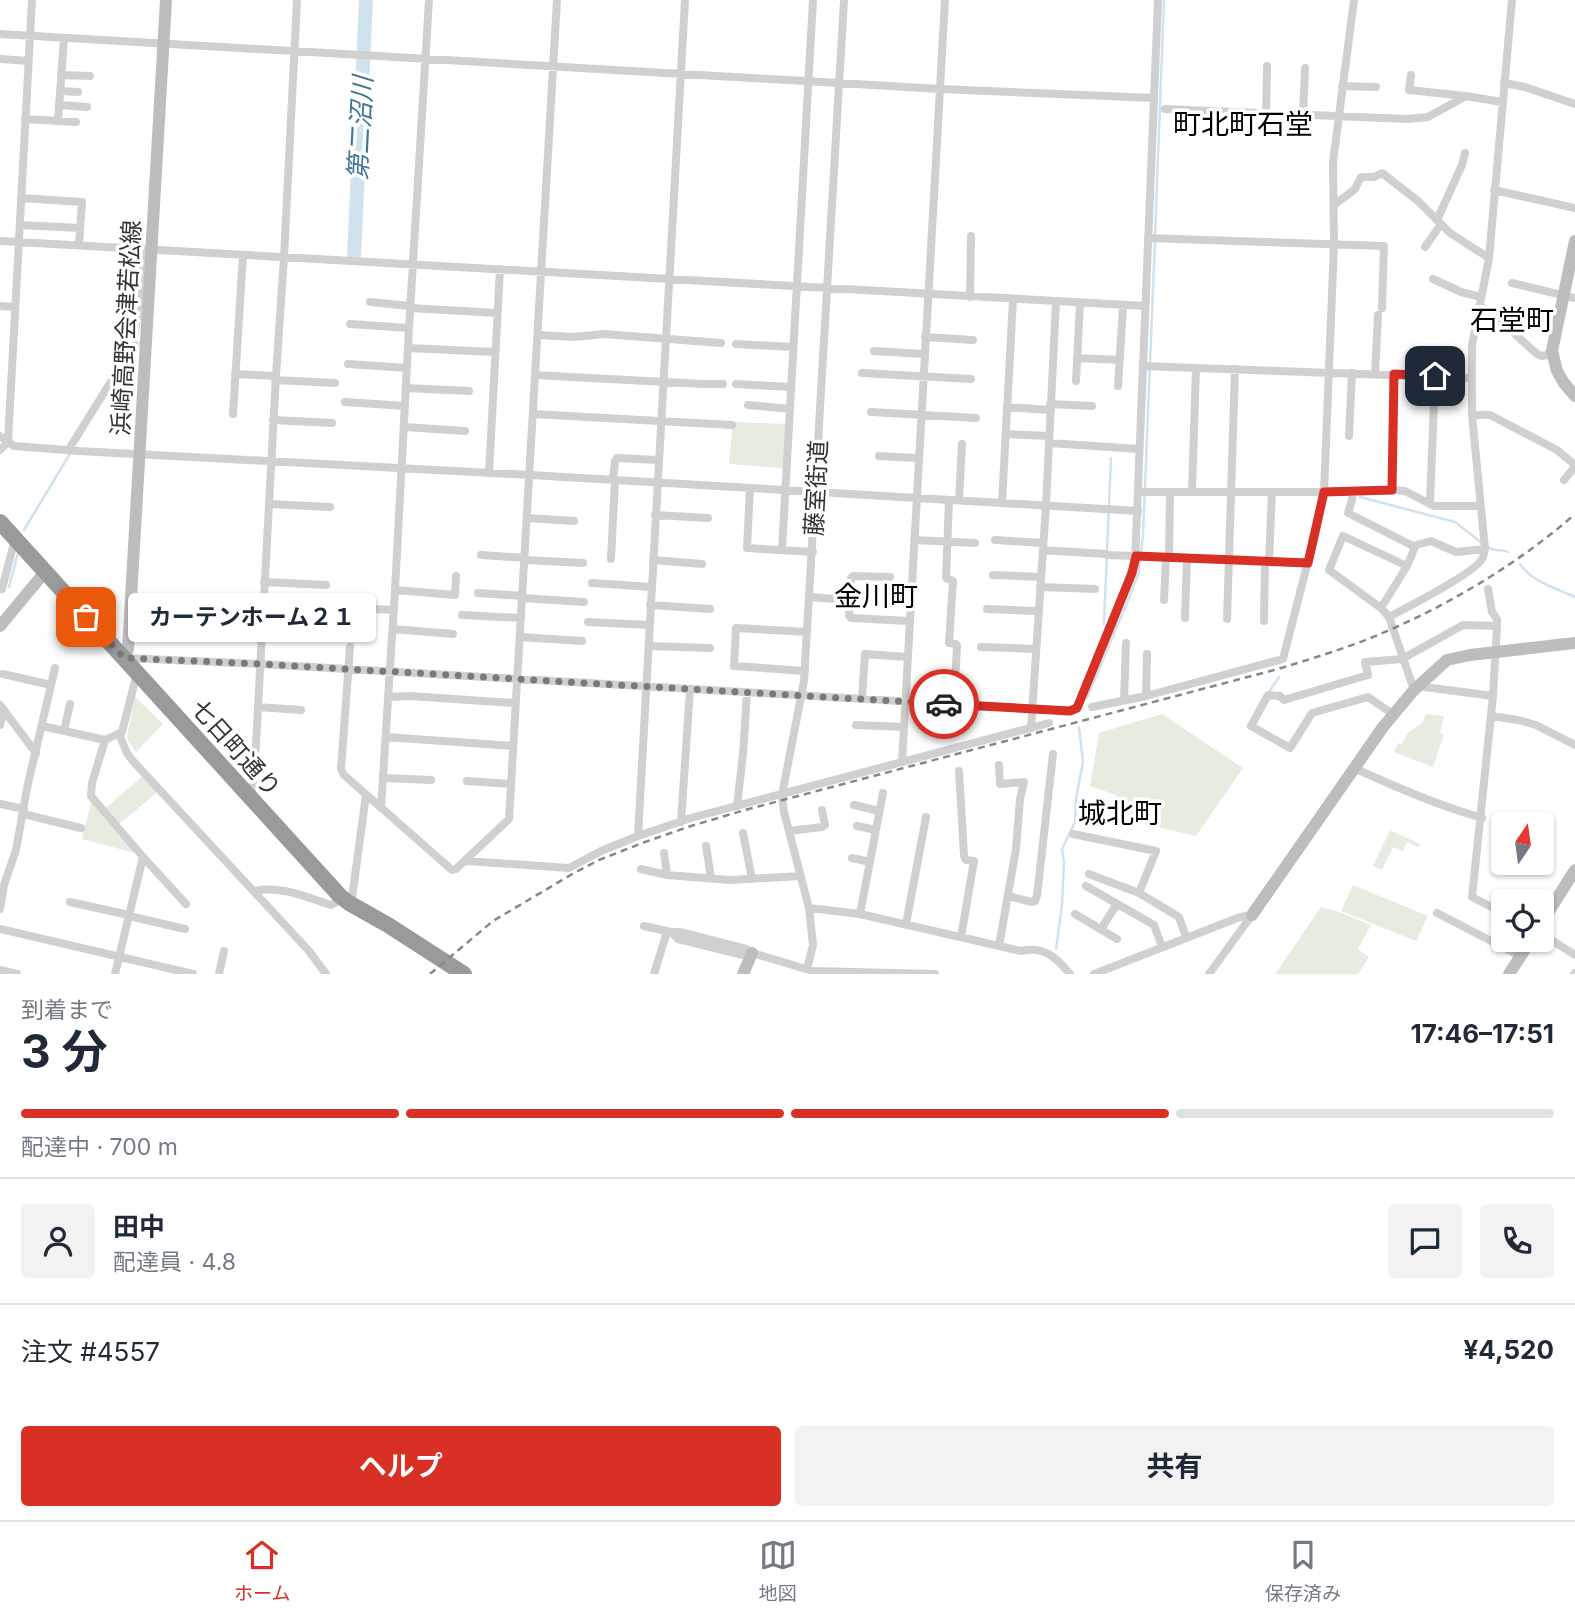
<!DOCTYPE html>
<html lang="ja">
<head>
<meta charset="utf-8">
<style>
	body { margin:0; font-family:Inter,"Noto Sans JP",sans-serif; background:#f2f2f3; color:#1f2937; height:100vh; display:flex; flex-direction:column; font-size:26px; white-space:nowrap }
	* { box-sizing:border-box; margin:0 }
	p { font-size:23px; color:#747a83 }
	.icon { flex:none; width:38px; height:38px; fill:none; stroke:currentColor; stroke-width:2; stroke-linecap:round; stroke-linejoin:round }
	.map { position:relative; height:974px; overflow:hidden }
	.details { display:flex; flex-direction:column; background:#fff; flex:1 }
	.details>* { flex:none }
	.needle { width:46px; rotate:13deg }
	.fabs { position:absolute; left:1491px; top:812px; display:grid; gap:14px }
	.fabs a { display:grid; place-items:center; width:63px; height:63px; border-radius:7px; background:#fff; box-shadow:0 2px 5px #0004; font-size:35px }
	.pin { position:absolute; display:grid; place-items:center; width:60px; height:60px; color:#fff; margin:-30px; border-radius:14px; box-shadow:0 4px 10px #0006 }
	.courier { position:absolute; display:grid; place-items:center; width:70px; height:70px; margin:-35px; border:5px solid #d93025; border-radius:50%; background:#fff; color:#222; box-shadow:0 2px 9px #0007 }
	.bubble { position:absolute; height:49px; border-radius:7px; background:#fff; box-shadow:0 2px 5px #0004; font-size:23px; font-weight:700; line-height:49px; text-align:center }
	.headline em { font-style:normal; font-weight:700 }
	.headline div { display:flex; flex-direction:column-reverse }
	.headline { display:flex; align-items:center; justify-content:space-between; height:119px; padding:0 21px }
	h1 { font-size:46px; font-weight:700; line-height:52px }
	.bar { display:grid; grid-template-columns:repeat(4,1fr); gap:10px 7px; align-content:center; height:84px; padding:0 21px }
	.bar i { height:9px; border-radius:5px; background:#e0e1e3 }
	.bar .on { background:#d93025 }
	.bar p { grid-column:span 4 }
	.line { display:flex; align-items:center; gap:18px; padding:0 21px; border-top:2px solid #e0e1e3 }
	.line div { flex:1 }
	.round { display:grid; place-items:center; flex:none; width:74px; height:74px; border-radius:7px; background:#f2f2f3 }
	.action { display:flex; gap:14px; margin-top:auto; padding:14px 21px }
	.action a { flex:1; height:80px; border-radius:7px; background:#d93025; color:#fff; font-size:28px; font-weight:700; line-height:80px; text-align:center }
	.action a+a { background:#f2f2f3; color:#1f2937 }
	.menu { display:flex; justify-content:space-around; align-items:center; height:98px; border-top:2px solid #e0e1e3; background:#fff; font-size:19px; color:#747a83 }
	.menu a { display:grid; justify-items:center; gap:4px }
	.menu .on { color:#d93025 }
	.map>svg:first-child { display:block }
	.green { fill:#e6ecdf }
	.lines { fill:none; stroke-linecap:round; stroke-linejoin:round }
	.stream { stroke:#cfe2ee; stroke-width:2.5 }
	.river { stroke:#cfe2ee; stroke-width:14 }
	.street { stroke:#d0d0d0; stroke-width:8 }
	.secondary { stroke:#bdbdbd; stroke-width:12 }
	.highway { stroke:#9a9a9a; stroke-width:16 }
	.rail { stroke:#888; stroke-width:2.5; stroke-dasharray:7 5; stroke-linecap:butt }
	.done { stroke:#7a7a7a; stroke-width:7; stroke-dasharray:0 12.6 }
	.route { stroke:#d93025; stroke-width:9 }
	.labels { text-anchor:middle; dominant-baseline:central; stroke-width:7; stroke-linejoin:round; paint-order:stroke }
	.street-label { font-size:24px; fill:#333; stroke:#fff }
	.water-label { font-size:26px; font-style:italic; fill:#3f7597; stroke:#fff }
	.quarter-label { font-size:28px; fill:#000; stroke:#fff }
</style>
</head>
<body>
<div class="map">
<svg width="1575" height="974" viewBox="0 0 1575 974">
	<rect width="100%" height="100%" fill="#fff"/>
	<path class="green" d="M 733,422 L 787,424 L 784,468 L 729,464 Z
		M 135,697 L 163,724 L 136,752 L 128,741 L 127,736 Z
		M 1162,714 L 1243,768 L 1196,836 L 1114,817 L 1116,795 L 1090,786 L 1099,733 Z
		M 1426,714 L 1444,716 L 1440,733 L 1444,735 L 1433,767 L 1394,752 L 1398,743 L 1402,744 L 1408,733 L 1422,723 Z
		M 144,775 L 159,791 L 118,825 L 139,854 L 82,839 L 92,798 L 103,810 Z
		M 1390,830 L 1420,844 L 1419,847 L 1407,842 L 1403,851 L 1393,847 L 1382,870 L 1373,866 Z
		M 1353,885 L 1428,916 L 1416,941 L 1341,911 Z
		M 1321,907 L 1339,912 L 1371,925 L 1358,949 L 1369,957 L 1358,974 L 1275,974 Z"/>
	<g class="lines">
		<path class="stream" d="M 1155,235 L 1164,0
			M 112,387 L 140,342
			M 1360,497 L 1455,522 L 1483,544
			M 24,530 L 71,452
			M 1488,547 C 1494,552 1502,549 1508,552
			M 1141,553 L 1143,535 L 1155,241
			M 1520,564 C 1532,582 1556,588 1575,597
			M 9,587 L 18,553
			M 1104,624 L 1111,458
			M 1269,692 L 1279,677
			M 1087,698 L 1129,598 L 1139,572 L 1140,559
			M 1056,949 L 1062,905 L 1064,862 L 1062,849 L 1075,822 L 1076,798 L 1083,762 L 1079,727"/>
		<path class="river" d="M 354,256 L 366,0"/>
		<path class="street" d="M 0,34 L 940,89 L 1154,98
			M 0,59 L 29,61
			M 61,75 L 90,76
			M 1411,75 L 1409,90 L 1465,96
			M 1504,83 L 1525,87 L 1575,104
			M 1342,86 L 1376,87
			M 60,91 L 78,92
			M 59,105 L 87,107
			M 1165,109 L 1407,119 L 1428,117 L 1466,96 L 1502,102
			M 1266,114 L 1267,66
			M 1303,116 L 1305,68
			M 25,119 L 76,122
			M 58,121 L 64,38
			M 1494,190 L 1575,208
			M 21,198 L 82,202 L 79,245
			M 1334,205 L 1355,189 L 1361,177 L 1374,177 L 1382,173 L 1418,201 L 1450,233 L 1489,258
			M 1437,220 L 1462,165 L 1465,153
			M 20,225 L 80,228
			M 1148,238 L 1384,246 L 1382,308
			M 0,241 L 1145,306
			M 1425,247 L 1441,224
			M 1433,279 L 1461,292 L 1481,297
			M 1512,283 L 1575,298
			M 970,297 L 971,236
			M 370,302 L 410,306
			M 0,306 L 15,307
			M 1479,306 L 1488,310 L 1537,354 L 1542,356 L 1552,354
			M 410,308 L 497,313
			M 350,324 L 409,328
			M 538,335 L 574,337 L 604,334 L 721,343
			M 925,337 L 973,340
			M 736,344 L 793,347
			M 408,348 L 495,352
			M 874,351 L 924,354
			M 1077,358 L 1120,360
			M 348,364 L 407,368
			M 1144,366 L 1196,368
			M 862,373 L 971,379
			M 235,374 L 276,376
			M 1375,374 L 1378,315
			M 535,375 L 703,384 L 723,384
			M 275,380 L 335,383
			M 1076,381 L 1080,304
			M 736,384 L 791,387
			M 1118,386 L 1123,306
			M 406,388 L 469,391
			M 345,402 L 405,406
			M 1050,404 L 1092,406
			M 748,405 L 790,409
			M 1007,407 L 1050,410
			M 871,412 L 976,418
			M 233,414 L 243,255
			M 533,414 L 732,425
			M 1472,415 L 1490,415 L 1557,450 L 1574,464 L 1573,469 L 1564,480
			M 273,420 L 332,423
			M 404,427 L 465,431
			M 1006,434 L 1049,436
			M 0,436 L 14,446 L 79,451 L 530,475 L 1138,511
			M 1349,436 L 1352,373
			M 1049,443 L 1139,449
			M 69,449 L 133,346 L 137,319 L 142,249
			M 0,450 L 8,442 L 32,0
			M 879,456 L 918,458
			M 489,473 L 500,269
			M 613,480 L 615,461 L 617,458 L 658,460
			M 750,488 L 747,548 L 813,552
			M 1392,490 L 1405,491 L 1434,506 L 1480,506
			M 1192,491 L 1196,368 L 1471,378
			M 1352,491 L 1352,500 L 1348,513 L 1415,547
			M 1139,492 L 1324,492 L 1392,490 L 1394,374
			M 949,500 L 946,578 L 953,581 L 949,643 L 956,644 L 957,646 L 954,704
			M 959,500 L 962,444
			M 1002,503 L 1013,299
			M 270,504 L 330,507
			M 1430,504 L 1435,376
			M 655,515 L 708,518
			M 527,518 L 574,521
			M 914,540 L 975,543
			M 995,540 L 1043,543
			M 782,550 L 813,0
			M 1043,550 L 1105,554
			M 481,555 L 525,558
			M 1108,555 L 1308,563
			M 1169,558 L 1170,492
			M 611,559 L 615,480
			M 525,560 L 583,563
			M 653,560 L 702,564
			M 1269,561 L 1272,492
			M 1407,566 L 1343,536 L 1329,570 L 1381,608 L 1389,617 L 1414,690
			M 993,575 L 1041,577
			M 890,577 L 853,576 L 851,578 L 849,616 L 851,618 L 909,621
			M 264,582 L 326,585
			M 592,583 L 651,587
			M 1040,587 L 1095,589
			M 0,588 L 2,589 L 15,539
			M 1488,589 L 1492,612 L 1497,619 L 1497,626
			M 395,590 L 455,595 L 456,576
			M 478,593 L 523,596
			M 810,597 L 849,600
			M 523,598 L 584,602
			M 1164,600 L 1166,557
			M 650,605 L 710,609
			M 331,607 L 394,610
			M 1381,608 L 1407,566 L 1416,545 L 1431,541 L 1456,552 L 1485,549
			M 987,609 L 1038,611
			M 462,615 L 521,618
			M 1389,617 C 1406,608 1475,573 1482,559 C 1484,556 1484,552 1485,549 L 1472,415 L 1472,345 L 1489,258 L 1512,0
			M 1185,618 L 1187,558
			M 1227,619 L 1235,369
			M 1264,621 L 1265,561
			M 588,622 L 649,625
			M 393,629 L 453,634
			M 520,637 L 582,641
			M 649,646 L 710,648
			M 350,647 L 341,769 L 344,775 L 452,870 L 456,869 L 509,819 L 557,0
			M 981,647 L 1036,649
			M 126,658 L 261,664 L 1070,711 L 1077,708 L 1112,625 L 1135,562 L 1158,0
			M 805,671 L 734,666 L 736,628 L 807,632
			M 3,674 L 51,685
			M 1417,686 L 1493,696
			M 1146,696 L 1147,654
			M 388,697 L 410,696 L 515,703
			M 862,699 L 865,654 L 907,657
			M 1124,700 L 1126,643
			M 0,705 L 36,753
			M 258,707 L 301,710
			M 1092,707 L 1146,696 L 1283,659 L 1316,530 L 1324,492 L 1334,244 L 1333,162 L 1354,0
			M 1393,714 L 1368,697 L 1312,713 L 1290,748 L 1251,726 L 1268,695 L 1280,696 L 1284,700 L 1368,675 L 1365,662 L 1402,659 L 1463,625 L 1497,626 L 1493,696 L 1472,897 L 1503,913
			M 1491,716 L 1518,720 L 1536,725 L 1575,745
			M 0,725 L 4,710
			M 856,725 L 904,727
			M 42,726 L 105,740 L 122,732 L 137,673
			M 1031,728 L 1046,505 L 1056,302
			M 64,731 L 70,704
			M 119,734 L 127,753 L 132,760 L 309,951 L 326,974
			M 386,737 L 512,746
			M 105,740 L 92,783 L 91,796 L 143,857 L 186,904
			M 902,762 L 945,0
			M 1354,768 C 1396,787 1437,805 1482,818
			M 959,771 L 964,856 L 966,860 L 974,861 L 961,937
			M 383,778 L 431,780
			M 467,781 L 511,784
			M 250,796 L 253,786 L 255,762 L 276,376 L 284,257 L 297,0
			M 0,804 L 24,809
			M 854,805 L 879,811
			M 737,806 L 743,754 L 747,693
			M 381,808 L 395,590 L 409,328 L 429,0
			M 23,814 L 81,828
			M 681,822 L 690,690
			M 857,826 L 876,830
			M 789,831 L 822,827 L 825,825 L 822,810
			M 743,833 L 752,879
			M 1073,834 L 1156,851 L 1139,893
			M 638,836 L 685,0
			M 706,846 L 711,878
			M 664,853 L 667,875
			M 852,858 L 870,862
			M 466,861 L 569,868 L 601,851 L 638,836 L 691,818 L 1049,723
			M 641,869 L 667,875 L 730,880 L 801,876
			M 1089,874 L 1139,893 L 1179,917 L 1186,937
			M 1086,886 L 1154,925 L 1162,947
			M 254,891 C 280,885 306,897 331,905 L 343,899
			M 1008,896 L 1032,902 L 1035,901 L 1037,896 L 1053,754
			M 70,902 L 129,915
			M 351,905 L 366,795
			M 809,908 L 860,914 L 1021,951 C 1044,946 1056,957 1070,974
			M 0,909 L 4,885 L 16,850 L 27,788 L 55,668
			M 1437,913 L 1520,956
			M 860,914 L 883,793
			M 1075,914 L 1117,939
			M 129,916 L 185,929
			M 906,924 L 926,817
			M 644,926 L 671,932 L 678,939 L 743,955 L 752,953 L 813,971 L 935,974
			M 0,929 L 193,974
			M 1101,929 L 1117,904
			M 671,932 L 681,932 L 747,949 L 752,953
			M 1542,934 L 1575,955
			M 999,946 L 1016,849 L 1020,799 L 1024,782 L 1000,784 L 999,765
			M 807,969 L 813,945 L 809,908 L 784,812 L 782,795 L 804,681 L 844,0
			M 0,970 L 17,974
			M 115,974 L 143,857
			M 219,974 L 224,951
			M 654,974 L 667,932
			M 1094,974 L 1240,917 L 1252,915
			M 1209,974 L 1252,915
			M 1574,974 L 1575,973"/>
		<path class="secondary" d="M 1575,241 L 1552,351 L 1557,371 L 1564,383 L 1575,396
			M 0,626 L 45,572
			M 124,658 L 128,649 L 166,0
			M 1252,915 L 1383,727 L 1414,690 L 1447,660 L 1470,655 L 1575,643
			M 1542,922 L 1575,870
			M 743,974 L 752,953
			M 1509,974 L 1531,940"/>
		<path class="highway" d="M 0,522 L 340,896 L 349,903 L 388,925 L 464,974"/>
		<path class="rail" d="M 430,974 L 493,921 L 574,873 L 599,860 L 645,842 L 691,826 L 745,810 L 1278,669 C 1317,657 1357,645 1394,628 C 1457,600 1523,560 1575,514"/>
	</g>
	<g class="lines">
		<path class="done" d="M 86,617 L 124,658 L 261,664 L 944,704"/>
		<path class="route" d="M 944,704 L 1070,711 L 1077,708 L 1132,573 L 1136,556 L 1308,563 L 1324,492 L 1392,490 L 1394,374 L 1435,376"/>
	</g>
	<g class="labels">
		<g class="street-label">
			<text transform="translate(126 328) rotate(-87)">浜崎高野会津若松線</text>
			<text transform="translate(816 488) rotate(-87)">藤室街道</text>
			<text transform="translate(236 748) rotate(48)">七日町通り</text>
		</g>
		<g class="water-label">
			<text transform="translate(360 128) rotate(-87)">第二沼川</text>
		</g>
		<g class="quarter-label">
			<text x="1243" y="124">町北町石堂</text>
			<text x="1512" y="320">石堂町</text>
			<text x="876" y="596">金川町</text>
			<text x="1120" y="813">城北町</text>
		</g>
	</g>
</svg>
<div class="fabs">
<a><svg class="needle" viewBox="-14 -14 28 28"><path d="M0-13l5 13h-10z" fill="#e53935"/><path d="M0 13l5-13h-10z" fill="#747a83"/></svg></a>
<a><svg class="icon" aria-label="locate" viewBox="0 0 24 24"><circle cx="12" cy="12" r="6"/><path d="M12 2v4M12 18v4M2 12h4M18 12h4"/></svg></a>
</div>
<div class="pin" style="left:86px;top:617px;background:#ea580c"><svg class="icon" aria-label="bag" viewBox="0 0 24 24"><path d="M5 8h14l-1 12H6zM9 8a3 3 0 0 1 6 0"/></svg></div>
<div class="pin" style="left:1435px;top:376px;background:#1f2937"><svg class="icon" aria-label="home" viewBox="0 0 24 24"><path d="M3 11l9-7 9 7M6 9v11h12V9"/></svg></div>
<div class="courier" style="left:944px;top:704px"><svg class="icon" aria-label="car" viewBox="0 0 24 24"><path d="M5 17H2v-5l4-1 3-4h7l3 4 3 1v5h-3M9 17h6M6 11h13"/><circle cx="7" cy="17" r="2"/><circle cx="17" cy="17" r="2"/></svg></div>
<div class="bubble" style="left:128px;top:593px;width:248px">カーテンホーム２１</div>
</div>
<section class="details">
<div class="headline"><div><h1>3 分</h1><p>到着まで</p></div><em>17:46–17:51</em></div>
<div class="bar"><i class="on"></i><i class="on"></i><i class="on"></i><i></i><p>配達中 · 700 m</p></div>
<div class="line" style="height:126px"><a class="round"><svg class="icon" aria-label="person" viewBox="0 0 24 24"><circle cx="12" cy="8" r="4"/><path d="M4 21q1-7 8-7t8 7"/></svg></a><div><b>田中</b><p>配達員 · 4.8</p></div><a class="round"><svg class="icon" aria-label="chat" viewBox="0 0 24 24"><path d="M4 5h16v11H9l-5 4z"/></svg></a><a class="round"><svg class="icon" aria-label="phone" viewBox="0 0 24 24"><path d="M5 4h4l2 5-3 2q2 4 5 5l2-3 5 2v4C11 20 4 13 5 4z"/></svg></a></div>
<div class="line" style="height:91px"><div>注文 #4557</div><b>¥4,520</b></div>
<div class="action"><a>ヘルプ</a><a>共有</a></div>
</section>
<nav class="menu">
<a class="on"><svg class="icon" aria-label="home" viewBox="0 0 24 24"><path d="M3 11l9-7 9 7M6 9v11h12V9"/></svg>ホーム</a>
<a><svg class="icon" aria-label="map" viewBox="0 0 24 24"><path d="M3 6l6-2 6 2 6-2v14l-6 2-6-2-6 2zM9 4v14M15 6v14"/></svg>地図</a>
<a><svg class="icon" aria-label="saved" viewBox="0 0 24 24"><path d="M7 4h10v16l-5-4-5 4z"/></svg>保存済み</a>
</nav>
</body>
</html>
